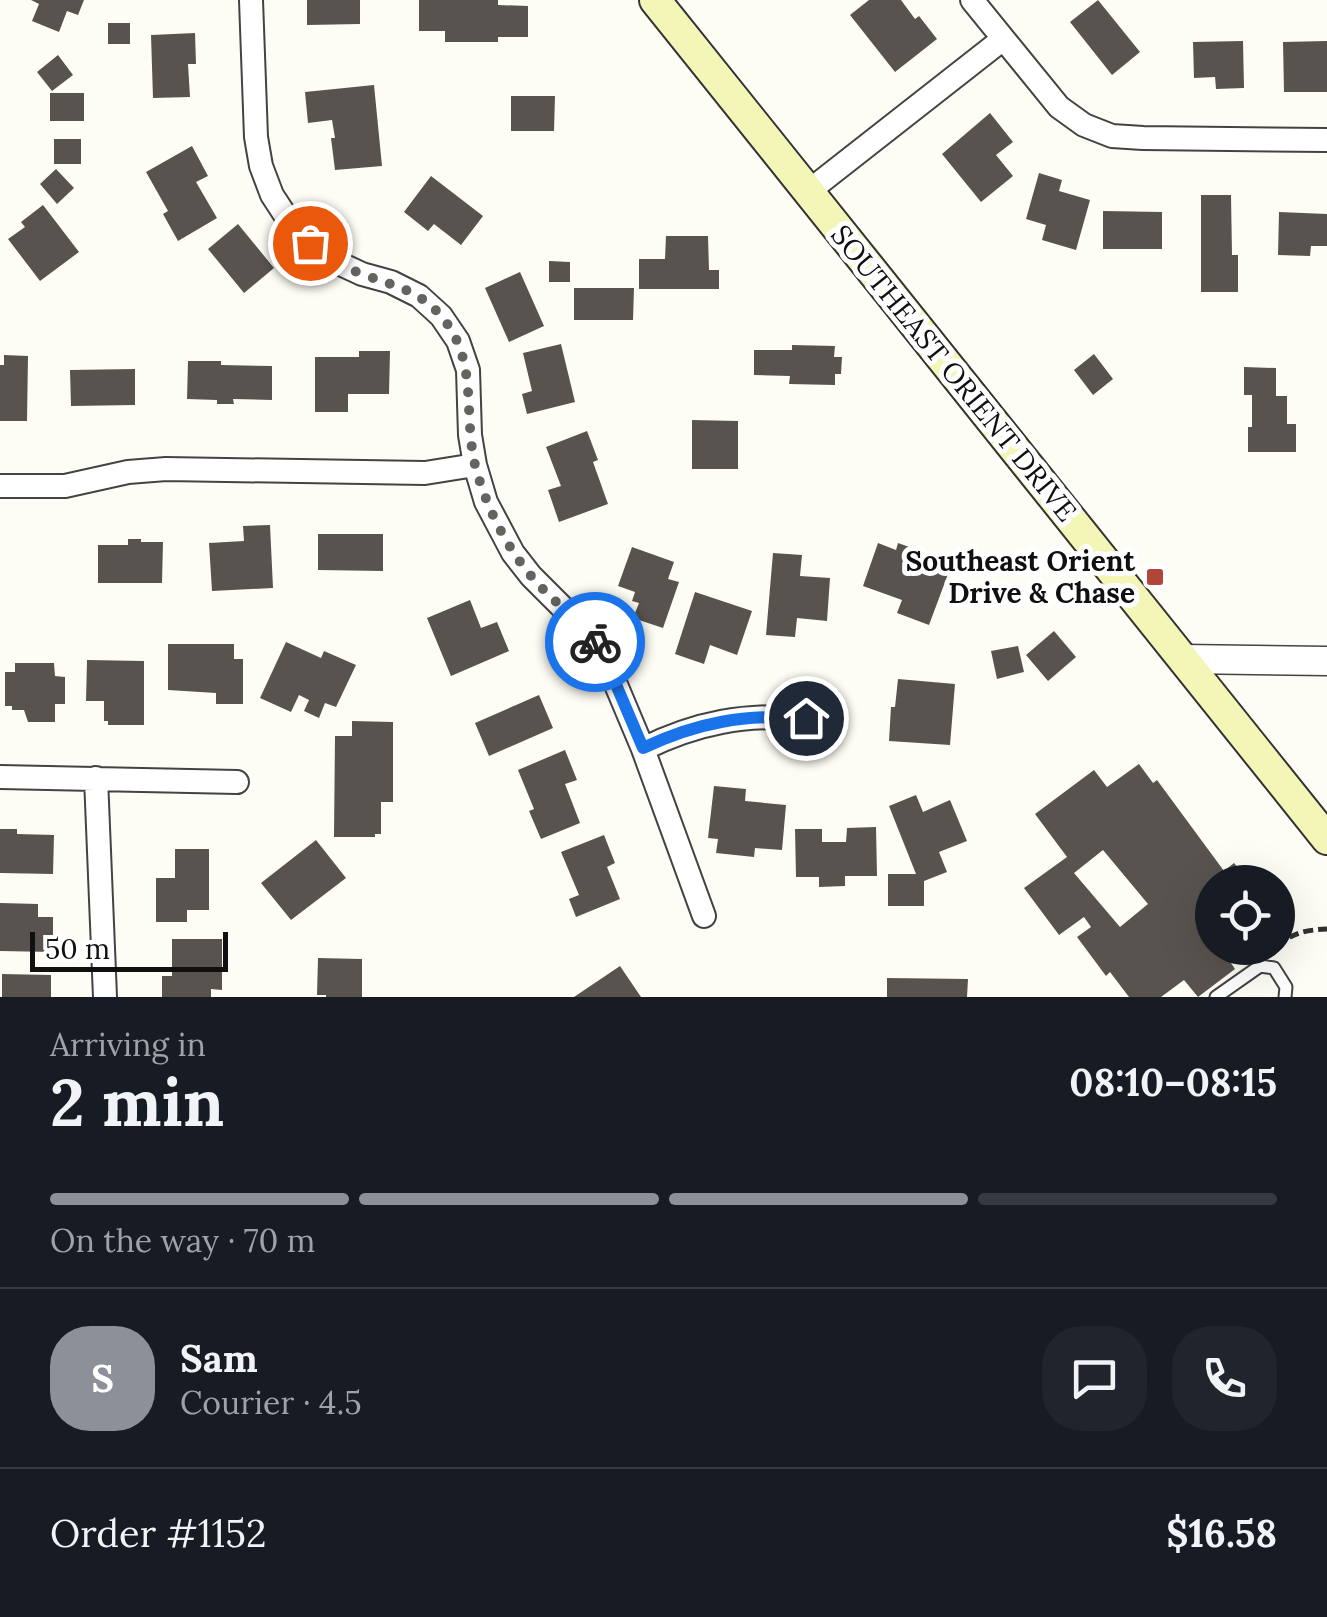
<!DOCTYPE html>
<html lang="en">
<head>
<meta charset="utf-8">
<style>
	body { margin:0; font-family:Lora,serif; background:#20242c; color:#f1f3f6; height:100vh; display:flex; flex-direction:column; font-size:38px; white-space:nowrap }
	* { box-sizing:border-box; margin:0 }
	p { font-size:32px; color:#9ea1a6 }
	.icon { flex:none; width:55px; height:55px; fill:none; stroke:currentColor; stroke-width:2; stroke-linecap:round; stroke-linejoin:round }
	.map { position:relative; height:997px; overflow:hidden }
	.details { display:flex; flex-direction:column; background:#171b24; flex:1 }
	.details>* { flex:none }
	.buttons { position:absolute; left:1195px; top:865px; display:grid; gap:20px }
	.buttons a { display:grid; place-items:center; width:100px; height:100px; border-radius:50%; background:#171b24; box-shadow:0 10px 40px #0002; font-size:50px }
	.scale { position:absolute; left:30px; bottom:25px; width:198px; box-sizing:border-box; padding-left:10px; border:5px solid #101010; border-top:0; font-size:28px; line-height:35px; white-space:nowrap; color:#101010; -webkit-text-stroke:8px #fff; paint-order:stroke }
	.pin { position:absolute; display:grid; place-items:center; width:85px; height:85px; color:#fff; margin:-42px; border:5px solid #fff; border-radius:50%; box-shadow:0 2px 10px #0007 }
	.courier { position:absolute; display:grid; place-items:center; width:100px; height:100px; margin:-50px; border:8px solid #1a73e8; border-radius:50%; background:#fff; color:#222; box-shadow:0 2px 12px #0007 }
	.overview em { font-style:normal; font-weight:700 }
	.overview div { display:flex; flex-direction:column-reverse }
	.overview { display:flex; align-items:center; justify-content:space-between; height:170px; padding:0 50px }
	h1 { font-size:65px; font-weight:700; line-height:75px }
	.bar { display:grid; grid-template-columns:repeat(4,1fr); gap:15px 10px; align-content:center; height:120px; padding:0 50px }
	.bar i { height:12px; border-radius:8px; background:#363941 }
	.bar .selected { background:#8c9099 }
	.bar p { grid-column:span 4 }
	.line { display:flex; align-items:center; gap:25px; padding:0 50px; border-top:2px solid #363941 }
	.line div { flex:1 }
	.round { display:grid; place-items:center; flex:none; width:105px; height:105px; border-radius:40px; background:#20242c }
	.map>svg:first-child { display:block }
	.building { fill:#58534e; fill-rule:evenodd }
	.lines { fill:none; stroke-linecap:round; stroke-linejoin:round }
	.service-casing { stroke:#434343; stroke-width:15 }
	.minor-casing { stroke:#434343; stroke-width:26 }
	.tertiary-casing { stroke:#434343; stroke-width:31 }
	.secondary-casing { stroke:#323232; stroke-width:34 }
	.path { stroke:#323232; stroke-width:5; stroke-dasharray:10 5; stroke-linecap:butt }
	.service { stroke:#fff; stroke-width:11 }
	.minor { stroke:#fff; stroke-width:22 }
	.tertiary { stroke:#fff; stroke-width:28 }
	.secondary { stroke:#f3f6b7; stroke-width:30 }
	.done { stroke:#636360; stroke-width:10; stroke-dasharray:0 18 }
	.route { stroke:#1a73e8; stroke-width:12 }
	.poi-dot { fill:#b14537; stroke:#fff; stroke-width:4 }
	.labels { text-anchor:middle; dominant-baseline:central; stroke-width:10; stroke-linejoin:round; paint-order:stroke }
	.street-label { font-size:28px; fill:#101010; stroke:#fff }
	.poi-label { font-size:28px; font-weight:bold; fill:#101010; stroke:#fff; text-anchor:end }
</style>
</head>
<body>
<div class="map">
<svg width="1327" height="997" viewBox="0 0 1327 997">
	<rect width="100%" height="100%" fill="#fefdf5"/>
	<path class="building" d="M 31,0 L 84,0 L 78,15 L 67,11 L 59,32 L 32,21 L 39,4 Z
		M 307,0 L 360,0 L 360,24 L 307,25 Z
		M 419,0 L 498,0 L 498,5 L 528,6 L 528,37 L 498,37 L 498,42 L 445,42 L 445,31 L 419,31 Z
		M 869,0 L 901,0 L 915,19 L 919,16 L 937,39 L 895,72 L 850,15 Z
		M 1098,0 L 1140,52 L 1112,75 L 1070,22 Z
		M 108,23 L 130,23 L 130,44 L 108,44 Z
		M 195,33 L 196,64 L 188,64 L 190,97 L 153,98 L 151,35 Z
		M 1243,41 L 1244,88 L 1216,89 L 1215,77 L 1194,78 L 1193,42 Z
		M 1327,41 L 1327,92 L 1284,92 L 1283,42 Z
		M 58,55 L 73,75 L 52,91 L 37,72 Z
		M 374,85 L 382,166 L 335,170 L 331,138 L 335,138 L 332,120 L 308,123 L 305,92 Z
		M 50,93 L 84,93 L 84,121 L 50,121 Z
		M 511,96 L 555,96 L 554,131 L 511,131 Z
		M 990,113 L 1013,142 L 996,155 L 1013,176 L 981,202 L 942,154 Z
		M 54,139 L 81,139 L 81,164 L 54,164 Z
		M 192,146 L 208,176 L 196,182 L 217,218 L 178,241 L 163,214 L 168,211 L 146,172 Z
		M 56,169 L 74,188 L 57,204 L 40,184 Z
		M 1039,173 L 1062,180 L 1059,191 L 1090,200 L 1076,250 L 1042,240 L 1046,225 L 1026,219 Z
		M 431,176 L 483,216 L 461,245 L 434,224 L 428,231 L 404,212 Z
		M 1201,195 L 1231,195 L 1232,255 L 1238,255 L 1238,292 L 1201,292 Z
		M 43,205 L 79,252 L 40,281 L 8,239 L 25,227 L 21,222 Z
		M 1103,211 L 1162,212 L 1162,249 L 1103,249 Z
		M 1279,212 L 1327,214 L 1327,246 L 1311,246 L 1310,256 L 1278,255 Z
		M 238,224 L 274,268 L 244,293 L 208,249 Z
		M 666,236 L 708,236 L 709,270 L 719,270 L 719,289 L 639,289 L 639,259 L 665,259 Z
		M 549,261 L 570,262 L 570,282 L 549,282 Z
		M 520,272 L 544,326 L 509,342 L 485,288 Z
		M 574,288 L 634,288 L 633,320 L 574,320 Z
		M 561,344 L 575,402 L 527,414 L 522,394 L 532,391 L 523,353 Z
		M 792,345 L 835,346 L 834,357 L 842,357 L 841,374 L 835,374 L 835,385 L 789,384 L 790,376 L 754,375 L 754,350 L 792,350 Z
		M 359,351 L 390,351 L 389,394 L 348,394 L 348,412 L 315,412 L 315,357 L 359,357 Z
		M 1094,354 L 1113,379 L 1093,395 L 1074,370 Z
		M 4,355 L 28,356 L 27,421 L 0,421 L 0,365 L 4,365 Z
		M 188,361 L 221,361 L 221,365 L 272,366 L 272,400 L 233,399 L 234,404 L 217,404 L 217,400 L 187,399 Z
		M 1244,367 L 1276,368 L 1276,396 L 1287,396 L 1287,424 L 1296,424 L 1296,452 L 1248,452 L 1248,427 L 1252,427 L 1252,395 L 1244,395 Z
		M 135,369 L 135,405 L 71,406 L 70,370 Z
		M 692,420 L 738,421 L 738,469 L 692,469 Z
		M 587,431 L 598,460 L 593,462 L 608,504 L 559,522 L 548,490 L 561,486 L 546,447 Z
		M 270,525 L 273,588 L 212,591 L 209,543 L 244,541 L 243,526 Z
		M 318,534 L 383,534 L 383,571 L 318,570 Z
		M 128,539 L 141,539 L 141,542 L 163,542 L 162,583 L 98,583 L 98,545 L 128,545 Z
		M 878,543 L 896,550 L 898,543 L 938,557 L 933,570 L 948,574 L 929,625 L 897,613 L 902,600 L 863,586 Z
		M 632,547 L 674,562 L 668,579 L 679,582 L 663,628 L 633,618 L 639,603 L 632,601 L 635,592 L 618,586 Z
		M 773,553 L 802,555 L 800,576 L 830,578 L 827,621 L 797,618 L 795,637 L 766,635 Z
		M 695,592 L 752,611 L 737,655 L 710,645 L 704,664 L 675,654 Z
		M 470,600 L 481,628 L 497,622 L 509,651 L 451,676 L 427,618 Z
		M 1054,631 L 1076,657 L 1048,681 L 1026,655 Z
		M 286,642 L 321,658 L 324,651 L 356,665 L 336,707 L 325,703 L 319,718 L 304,711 L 309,700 L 299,695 L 291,712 L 260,698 Z
		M 168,644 L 234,644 L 234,659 L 243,659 L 243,704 L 216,704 L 216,693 L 168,690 Z
		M 1018,646 L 1024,672 L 997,679 L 991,651 Z
		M 87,660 L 144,661 L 144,725 L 108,725 L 108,721 L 104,721 L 104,701 L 86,701 Z
		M 15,663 L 54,663 L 55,676 L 65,677 L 65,704 L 55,704 L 55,722 L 28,722 L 24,710 L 12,710 L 12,706 L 5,706 L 5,672 L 15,672 Z
		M 898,679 L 955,684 L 950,745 L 889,741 L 891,707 L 895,707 Z
		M 539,695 L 553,728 L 489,756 L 475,723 Z
		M 352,721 L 393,722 L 393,802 L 381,802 L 381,834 L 375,834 L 375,837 L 334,837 L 335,736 L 352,736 Z
		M 565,750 L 577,780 L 565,784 L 580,823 L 541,839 L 529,811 L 534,809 L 518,770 Z
		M 1139,764 L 1153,783 L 1157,780 L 1224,871 L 1234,863 L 1250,882 L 1212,882 L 1212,948 L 1252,948 L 1231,963 L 1235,969 L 1198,997 L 1184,980 L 1161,997 L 1129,997 L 1110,972 L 1106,976 L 1077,937 L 1091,927 L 1084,917 L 1059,935 L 1024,888 L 1067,857 L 1035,814 L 1094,770 L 1107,787 ZM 1103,850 L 1148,904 L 1120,927 L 1074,873 Z
		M 714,786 L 746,789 L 745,801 L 786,805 L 782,850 L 755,848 L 754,857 L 716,853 L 718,839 L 708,838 Z
		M 916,795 L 923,812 L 950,800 L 967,841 L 939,852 L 947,872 L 924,881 L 924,906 L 888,906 L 888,874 L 916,874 L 889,806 Z
		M 876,827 L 877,876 L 845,876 L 845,886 L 819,887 L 819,877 L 796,877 L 795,829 L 822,829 L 822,842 L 846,842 L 847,828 Z
		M 0,829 L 17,829 L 17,834 L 54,835 L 53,874 L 0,873 Z
		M 604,835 L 615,863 L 607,867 L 620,899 L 576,917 L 569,899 L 579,895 L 561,852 Z
		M 316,840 L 346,878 L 291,920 L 261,883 Z
		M 175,849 L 209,849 L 209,910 L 187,910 L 187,922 L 156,922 L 156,878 L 175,878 Z
		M 0,903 L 38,904 L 38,917 L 53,917 L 53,952 L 0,951 Z
		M 172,939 L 222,939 L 222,990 L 211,989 L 211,997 L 162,997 L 162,976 L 172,976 Z
		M 318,958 L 362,959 L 362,997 L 326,997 L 326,995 L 317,995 Z
		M 620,966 L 641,997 L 574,997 Z
		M 2,974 L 51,975 L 51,997 L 2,997 Z
		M 887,978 L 968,979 L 967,997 L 887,997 Z"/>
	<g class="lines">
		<g class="service-casing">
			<path id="service" d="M 1216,997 L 1260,966 L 1274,968 L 1286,987 L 1285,997"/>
		</g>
		<g class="minor-casing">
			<path id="minor" d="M 251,0 L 256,137 L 261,166 L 272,195 L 289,221 L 310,243 L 334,261 L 362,274 L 391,282 L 419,296 L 441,316 L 458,341 L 468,370 L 470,435 L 475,465 L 486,502 L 513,553 L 531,576 L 592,637 L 606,661 L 643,749 L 704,916
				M 972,0 L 1059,107 L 1084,125 L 1112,136 L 1143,138 L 1327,140
				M 809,191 L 1003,39
				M 0,486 L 65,486 L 128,472 L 166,469 L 425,473 L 475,465
				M 643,749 C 698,722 744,714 806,718
				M 0,777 L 237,782
				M 96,778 L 105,997"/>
		</g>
		<g class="tertiary-casing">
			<path id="tertiary" d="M 1183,659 L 1327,661"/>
		</g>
		<g class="secondary-casing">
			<path id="secondary" d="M 655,0 L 1327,839"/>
		</g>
		<path class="path" d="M 1278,947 C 1291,932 1308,930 1327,929"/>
		<use href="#service" class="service"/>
		<use href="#minor" class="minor"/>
		<use href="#tertiary" class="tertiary"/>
		<use href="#secondary" class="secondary"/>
	</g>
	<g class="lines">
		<path class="done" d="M 310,243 C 326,255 343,267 362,274 C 393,286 418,289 441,316 C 480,361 462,416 476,469 C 490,518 515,564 553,599 C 567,612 584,624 595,642"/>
		<path class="route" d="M 595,642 L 606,661 L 643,748 C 698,722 745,714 806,718"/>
	</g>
	<rect class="poi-dot" x="1145" y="567" width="20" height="20" rx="5"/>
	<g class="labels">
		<g class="street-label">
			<text transform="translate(954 373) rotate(51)">SOUTHEAST ORIENT DRIVE</text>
		</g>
		<g class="poi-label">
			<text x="1135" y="561">Southeast Orient<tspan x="1135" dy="32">Drive &amp; Chase</tspan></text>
		</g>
	</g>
</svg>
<div class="buttons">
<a><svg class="icon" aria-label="locate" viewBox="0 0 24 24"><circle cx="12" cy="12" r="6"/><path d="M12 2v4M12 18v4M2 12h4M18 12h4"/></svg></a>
</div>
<div class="scale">50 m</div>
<div class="pin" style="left:310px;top:243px;background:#ea580c"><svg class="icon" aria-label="bag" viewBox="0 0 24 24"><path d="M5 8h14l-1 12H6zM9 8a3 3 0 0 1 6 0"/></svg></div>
<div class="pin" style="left:806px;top:718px;background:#1f2937"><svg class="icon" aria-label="home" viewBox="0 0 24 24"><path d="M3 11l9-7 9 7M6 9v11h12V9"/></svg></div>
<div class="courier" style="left:595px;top:642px"><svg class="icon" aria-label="bike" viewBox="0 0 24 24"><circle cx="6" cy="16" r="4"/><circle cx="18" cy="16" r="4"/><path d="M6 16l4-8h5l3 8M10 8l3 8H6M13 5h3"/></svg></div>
</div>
<section class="details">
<div class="overview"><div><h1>2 min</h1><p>Arriving in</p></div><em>08:10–08:15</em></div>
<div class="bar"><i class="selected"></i><i class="selected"></i><i class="selected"></i><i></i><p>On the way · 70 m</p></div>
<div class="line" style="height:180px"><b class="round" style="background:#8c9099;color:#fff">S</b><div><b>Sam</b><p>Courier · 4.5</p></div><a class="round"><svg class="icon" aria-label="chat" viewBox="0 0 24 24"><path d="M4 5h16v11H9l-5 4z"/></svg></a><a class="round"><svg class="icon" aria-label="phone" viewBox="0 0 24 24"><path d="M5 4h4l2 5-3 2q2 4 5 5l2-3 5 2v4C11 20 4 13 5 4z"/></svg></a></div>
<div class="line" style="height:130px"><div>Order #1152</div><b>$16.58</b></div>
</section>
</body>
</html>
